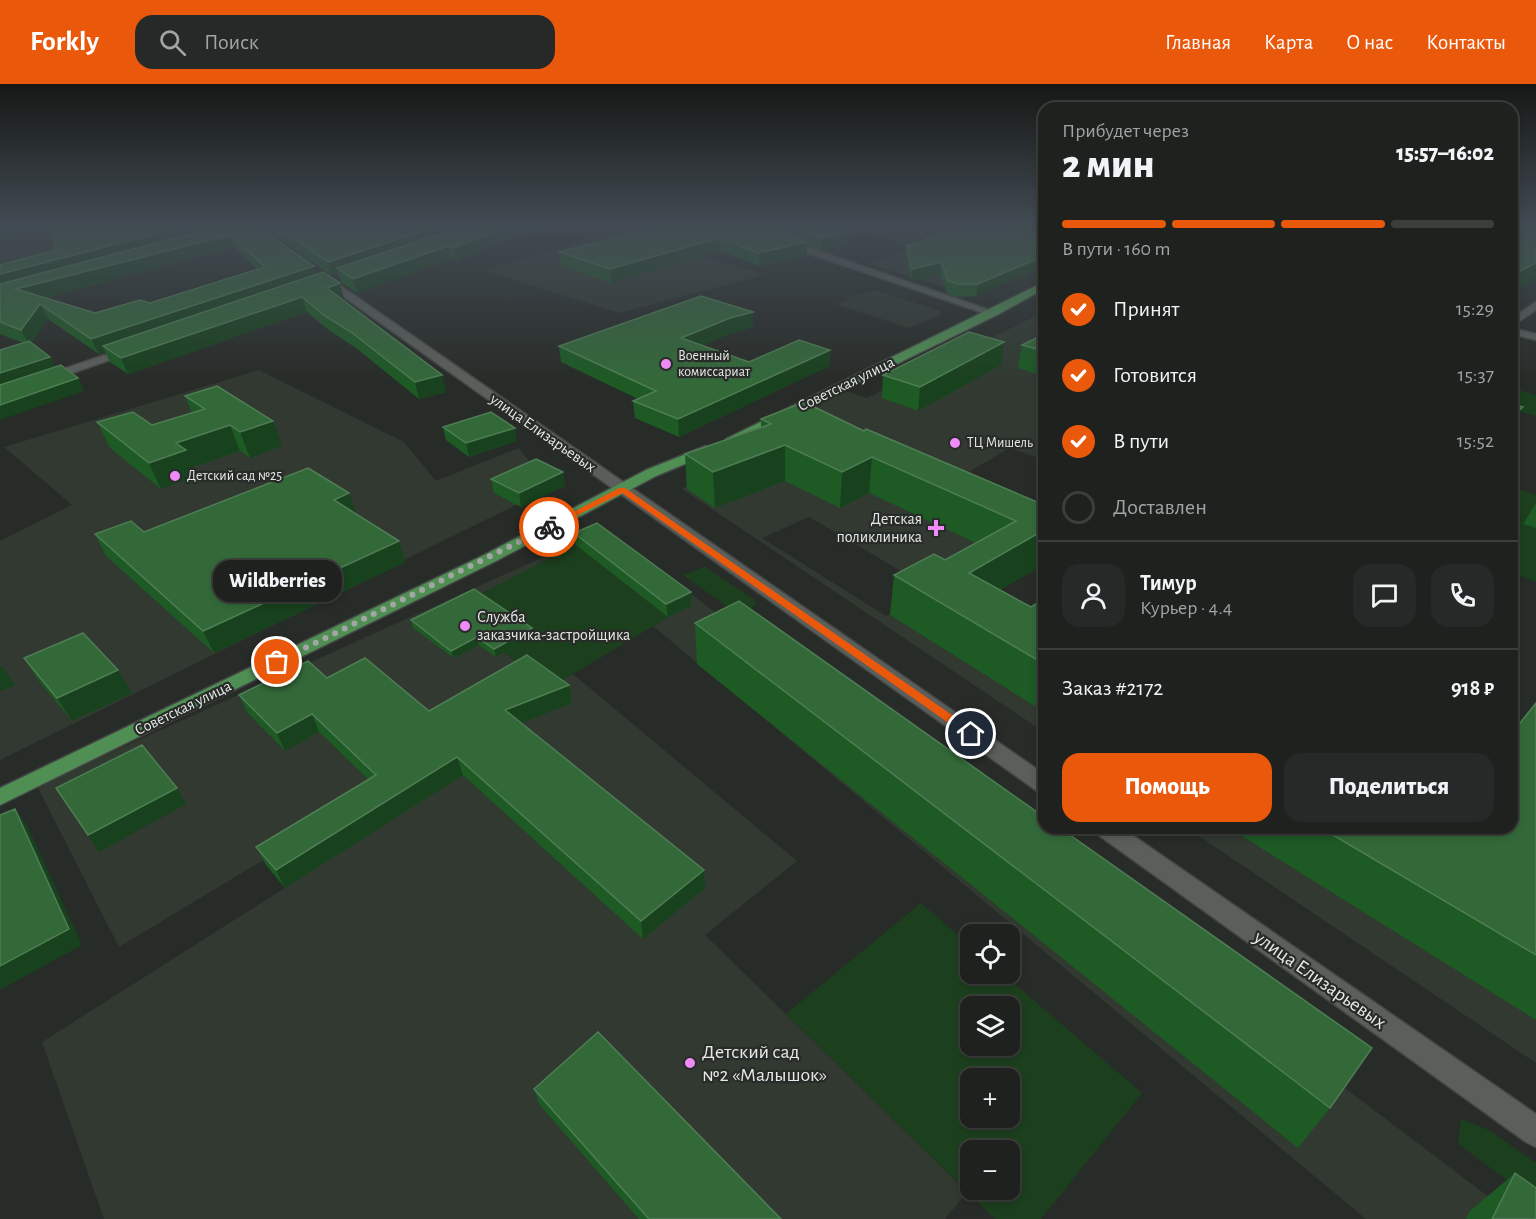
<!DOCTYPE html>
<html lang="ru">
<head>
<meta charset="utf-8">
<style>
	body { margin:0; font-family:"Alegreya Sans",sans-serif; background:#262927; color:#f1f3f6; height:100vh; display:flex; flex-direction:column; font-size:22px; white-space:nowrap }
	* { box-sizing:border-box; margin:0 }
	p { font-size:20px; color:#a1a3a4 }
	.icon { flex:none; width:33px; height:33px; fill:none; stroke:currentColor; stroke-width:2; stroke-linecap:round; stroke-linejoin:round }
	.map { position:relative; flex:1; overflow:hidden }
	.details { position:absolute; left:1038px; top:18px; width:480px; height:732px; display:flex; flex-direction:column; background:#1e211e; border-radius:18px; box-shadow:0 3px 9px #0003,0 0 0 2px #3c3e3c }
	.details>* { flex:none }
	.tools { position:absolute; left:960px; top:840px; display:grid; gap:12px }
	.tools a { display:grid; place-items:center; width:60px; height:60px; border-radius:12px; background:#1e211e; box-shadow:0 3px 9px #0003,0 0 0 2px #3c3e3c; font-size:30px }
	.pin { position:absolute; display:grid; place-items:center; width:51px; height:51px; color:#fff; margin:-26px; border:3px solid #fff; border-radius:50%; box-shadow:0 2px 6px #0007 }
	.courier { position:absolute; display:grid; place-items:center; width:60px; height:60px; margin:-30px; border:4px solid #ea580c; border-radius:50%; background:#fff; color:#222; box-shadow:0 2px 8px #0007 }
	.bubble { position:absolute; height:42px; border-radius:18px; background:#1e211e; box-shadow:0 3px 9px #0003,0 0 0 2px #3c3e3c; font-size:20px; font-weight:800; line-height:42px; text-align:center }
	.summary em { font-style:normal; font-weight:800 }
	.summary div { display:flex; flex-direction:column-reverse }
	.summary { display:flex; align-items:center; justify-content:space-between; height:102px; padding:0 24px }
	h1 { font-size:39px; font-weight:800; line-height:45px }
	.bar { display:grid; grid-template-columns:repeat(4,1fr); gap:9px 6px; align-content:center; height:72px; padding:0 24px }
	.bar i { height:8px; border-radius:4px; background:#3c3e3c }
	.bar .selected { background:#ea580c }
	.bar p { grid-column:span 4 }
	.line { display:flex; align-items:center; gap:15px; padding:0 24px; border-top:2px solid #3c3e3c }
	.line div { flex:1 }
	.round { display:grid; place-items:center; flex:none; width:63px; height:63px; border-radius:18px; background:#262927 }
	ol { padding:0 24px; list-style:none }
	li { display:flex; align-items:center; gap:18px; height:66px }
	li p { margin-inline-start:auto }
	li .icon { padding:6px; border-radius:50%; background:#ea580c; color:#fff; stroke-width:4 }
	li:last-child { color:#a1a3a4 }
	li i { width:33px; height:33px; border:3px solid #3c3e3c; border-radius:50% }
	.action { display:flex; gap:12px; margin-top:auto; padding:12px 24px }
	.action a { flex:1; height:69px; border-radius:18px; background:#ea580c; color:#fff; font-size:24px; font-weight:800; line-height:69px; text-align:center }
	.action a+a { background:#262927; color:#f1f3f6 }
	header { display:flex; align-items:center; gap:36px; box-sizing:border-box; height:84px; padding:0 30px; background:#ea580c; color:#fff }
	header strong { font-size:28px }
	nav { display:flex; gap:33px; margin-inline-start:auto; font-size:21px }
	.search { width:420px; height:54px; background:#262927; display:flex; align-items:center; gap:15px; box-sizing:border-box; padding:0 21px; border-radius:18px; color:#a1a3a4; font-size:22px }
	.map>svg:first-child { display:block }
	.built { fill:#313931; fill-rule:evenodd }
	.green { fill:#1c3f1e; fill-rule:evenodd }
	.lines { fill:none; stroke-linecap:round; stroke-linejoin:round }
	.minor-casing { stroke:#444744; stroke-width:3 }
	.tertiary-casing { stroke:#444744; stroke-width:3 }
	.primary-casing { stroke:#444744; stroke-width:3 }
	.minor { fill:#5b5f5b; fill-rule:evenodd }
	.tertiary { fill:#5b5f5b; fill-rule:evenodd }
	.primary { fill:#508f54; fill-rule:evenodd }
	.wall { fill:#1d5a24; fill-rule:evenodd }
	.shaded-wall { fill:#18411d }
	.building { fill:#336939; stroke:#4f7d54; stroke-width:1.5; fill-rule:evenodd }
	.route { fill:#ea580c }
	.done { stroke:#a4a6a3; stroke-width:6; stroke-dasharray:0 10.8 }
	.poi-dot { fill:#ef8bf7; stroke:#282c28; stroke-width:2 }
	.labels { text-anchor:middle; dominant-baseline:central; stroke-width:4.5; stroke-linejoin:round; paint-order:stroke }
	.far-poi-label { font-size:14px; fill:#e6e8e5; stroke:#282c28; text-anchor:start }
	.street-label { font-size:16px; fill:#e6e8e5; stroke:#282c28 }
	.poi-label { font-size:16px; fill:#e6e8e5; stroke:#282c28; text-anchor:end }
	.near-street-label { font-size:20px; fill:#e6e8e5; stroke:#282c28 }
	.near-poi-label { font-size:20px; fill:#e6e8e5; stroke:#282c28; text-anchor:start }
</style>
</head>
<body>
<header>
<strong>Forkly</strong>
<div class="search"><svg class="icon" aria-label="search" viewBox="0 0 24 24"><circle cx="10" cy="10" r="6"/><path d="M15 15l6 6"/></svg>Поиск</div>
<nav><a>Главная</a><a>Карта</a><a>О нас</a><a>Контакты</a></nav>
</header>
<div class="map">
<svg width="1536" height="1135" viewBox="0 0 1536 1135">
	<rect width="100%" height="100%" fill="#282c28"/>
	<path class="built" d="M 41,140 L 229,140 L 0,204 L 0,149 Z
		M 840,140 L 1044,140 L 1044,185 L 971,211 L 868,180 L 909,164 L 886,152 Z
		M 618,147 L 765,191 L 619,229 L 482,186 Z
		M 874,206 L 940,227 L 941,231 L 909,244 L 836,220 L 850,216 L 846,214 Z
		M 1044,228 L 1044,376 L 1010,364 L 965,390 L 1044,424 L 945,512 L 1044,575 L 1044,648 L 682,405 L 843,306 L 867,314 ZM 809,433 L 933,506 L 934,506 L 886,532 L 762,454 Z
		M 259,286 L 404,358 L 436,397 L 519,364 L 550,404 L 0,676 L 0,457 L 72,421 L 4,363 Z
		M 605,445 L 1518,1135 L 1366,1135 L 653,542 L 573,590 L 797,777 L 705,851 L 967,1108 L 945,1135 L 104,1135 L 42,958 L 439,706 L 415,685 L 119,863 L 37,702 Z
		M 1187,744 L 1339,744 L 1536,857 L 1536,979 Z"/>
	<path class="green" d="M 1512,304 L 1536,311 L 1536,332 L 1512,325 Z
		M 1512,403 L 1536,411 L 1536,498 L 1512,489 Z
		M 576,461 L 668,533 L 551,603 L 503,568 L 476,512 Z
		M 705,483 L 755,516 L 756,521 L 739,531 L 683,491 Z
		M 921,819 L 970,862 L 970,890 L 1003,890 L 1142,1009 L 1041,1135 L 995,1135 L 786,930 ZM 970,922 L 1010,922 L 1010,962 L 970,962 ZM 970,994 L 1010,994 L 1010,1034 L 970,1034 ZM 970,1066 L 1010,1066 L 1010,1106 L 970,1106 Z
		M 1461,1035 L 1489,1046 L 1536,1079 L 1536,1117 L 1458,1060 Z"/>
	<g class="lines">
		<g class="minor-casing">
			<path id="minor" d="M 1536,218 L 1536,226 L 1512,242 L 1512,234 Z
				M 129,263 L 134,266 L 133,268 L 0,314 L 0,306 Z"/>
		</g>
		<g class="tertiary-casing">
			<path id="tertiary" d="M 252,140 L 264,140 L 233,149 L 229,147 Z
				M 781,156 L 787,156 L 998,229 L 989,231 L 781,160 Z
				M 319,191 L 325,191 L 1044,690 L 1044,709 L 1037,707 L 319,195 Z
				M 1512,244 L 1536,250 L 1536,256 L 1512,250 Z
				M 1094,744 L 1122,744 L 1536,1030 L 1536,1063 L 1526,1058 L 1097,750 Z"/>
		</g>
		<g class="primary-casing">
			<path id="primary" d="M 1044,198 L 1044,205 L 997,231 L 737,358 L 732,359 L 726,355 Z
				M 706,362 L 713,366 L 711,369 L 656,392 L 496,477 L 0,721 L 0,704 L 484,471 L 646,386 Z"/>
		</g>
		<use href="#minor" class="minor"/>
		<use href="#tertiary" class="tertiary"/>
		<use href="#primary" class="primary"/>
	</g>
	<path class="wall" d="M 0,140 L 253,140 L 317,190 L 344,214 L 341,215 L 446,308 L 419,315 L 356,264 L 330,247 L 307,228 L 128,290 L 110,278 L 105,268 L 99,270 L 48,235 L 31,259 L 50,273 L 55,283 L 78,294 L 84,307 L 23,259 L 0,250 L 0,181 L 56,166 L 51,144 L 0,156 ZM 234,163 L 257,185 L 150,219 L 95,229 L 45,214 Z
		M 261,140 L 552,140 L 504,155 L 504,158 L 458,176 L 450,175 L 357,209 L 341,198 L 338,189 L 331,191 L 262,143 Z
		M 661,140 L 826,140 L 848,148 L 847,161 L 822,167 L 807,162 L 807,171 L 760,182 L 720,167 L 611,199 L 560,181 L 559,168 L 663,140 Z
		M 1044,140 L 976,212 L 956,213 L 947,209 L 940,190 L 911,197 L 905,173 L 906,162 Z
		M 753,228 L 753,243 L 731,250 L 702,261 L 749,278 L 830,266 L 829,282 L 679,353 L 635,334 L 633,317 L 638,315 L 561,278 L 559,262 Z
		M 1044,250 L 1044,292 L 1018,284 L 1022,261 Z
		M 1001,281 L 918,327 L 882,314 L 883,291 Z
		M 185,312 L 282,362 L 250,374 L 240,367 L 193,383 L 197,392 L 161,405 L 110,364 L 97,338 L 152,341 L 192,329 Z
		M 761,335 L 864,347 L 1044,421 L 1044,480 L 1000,506 L 1031,523 L 1044,515 L 1044,628 L 890,531 L 894,491 L 945,476 L 976,459 L 869,409 L 840,424 L 785,397 L 715,424 L 687,405 L 685,370 L 761,343 Z
		M 443,343 L 517,357 L 469,373 L 446,356 Z
		M 563,388 L 565,402 L 521,423 L 494,409 L 491,395 Z
		M 1536,419 L 1536,444 L 1523,440 Z
		M 355,429 L 399,457 L 405,478 L 214,569 L 106,472 L 95,450 L 144,448 Z
		M 574,449 L 691,508 L 691,522 L 668,533 L 576,461 Z
		M 411,536 L 533,551 L 496,573 L 479,561 L 454,574 L 413,544 Z
		M 695,539 L 1330,1024 L 1298,1064 L 697,580 Z
		M 24,574 L 118,586 L 132,609 L 72,637 L 39,597 Z
		M 327,594 L 429,627 L 569,601 L 572,619 L 521,639 L 704,786 L 705,804 L 643,855 L 463,691 L 285,804 L 266,781 L 256,763 L 369,696 L 319,648 L 285,667 L 247,628 L 239,611 Z
		M 1536,619 L 1536,936 L 1229,744 L 1430,744 L 1435,747 Z
		M 534,1005 L 781,1135 L 639,1135 L 539,1020 Z
		M 1515,1089 L 1536,1135 L 1466,1135 L 1470,1127 Z"/>
	<path class="shaded-wall" d="M 9,140 L 51,140 L 53,143 L 0,156 L 0,142 Z
		M 194,140 L 245,140 L 0,206 L 0,190 Z
		M 445,140 L 484,140 L 337,184 L 338,189 L 331,191 L 328,178 Z
		M 510,140 L 552,140 L 504,155 L 504,158 L 458,176 L 455,163 L 496,144 Z
		M 848,148 L 847,161 L 822,167 L 822,154 Z
		M 230,151 L 234,163 L 23,220 L 16,205 Z
		M 719,154 L 720,167 L 611,199 L 610,185 Z
		M 807,158 L 807,171 L 760,182 L 759,169 Z
		M 448,162 L 450,175 L 357,209 L 353,195 Z
		M 1044,172 L 1044,183 L 976,212 L 978,200 Z
		M 941,178 L 940,190 L 911,197 L 912,185 Z
		M 1536,179 L 1536,197 L 1512,209 L 1512,191 Z
		M 314,182 L 318,196 L 103,262 L 105,268 L 99,270 L 91,255 Z
		M 340,199 L 344,214 L 331,219 L 327,204 Z
		M 302,213 L 307,228 L 128,290 L 121,274 Z
		M 40,220 L 48,235 L 29,261 L 21,246 Z
		M 753,228 L 753,243 L 731,250 L 682,270 L 681,254 L 730,234 Z
		M 1004,258 L 1001,281 L 918,327 L 920,303 Z
		M 830,266 L 829,282 L 679,353 L 678,335 Z
		M 50,273 L 56,285 L 0,304 L 0,289 Z
		M 442,291 L 446,308 L 419,315 L 415,298 Z
		M 78,294 L 84,307 L 0,336 L 0,321 Z
		M 1523,323 L 1513,341 L 1512,342 L 1512,332 Z
		M 273,337 L 282,362 L 250,374 L 240,348 Z
		M 230,341 L 240,367 L 193,383 L 197,392 L 161,405 L 149,379 L 176,359 Z
		M 515,344 L 517,357 L 469,373 L 466,359 Z
		M 785,361 L 785,397 L 715,424 L 713,388 Z
		M 872,373 L 869,409 L 840,424 L 842,388 Z
		M 563,388 L 565,402 L 521,423 L 519,409 Z
		M 349,409 L 356,430 L 334,416 Z
		M 1044,446 L 1044,480 L 962,528 L 969,489 Z
		M 399,457 L 405,478 L 214,569 L 203,547 Z
		M 691,508 L 691,522 L 668,533 L 666,520 Z
		M 532,544 L 533,551 L 496,573 L 494,565 Z
		M 477,553 L 479,561 L 454,574 L 451,567 Z
		M 0,582 L 2,582 L 15,601 L 0,607 Z
		M 118,586 L 132,609 L 72,637 L 57,614 Z
		M 569,601 L 572,619 L 509,644 L 505,626 Z
		M 312,630 L 319,648 L 285,667 L 277,649 Z
		M 457,673 L 463,691 L 285,804 L 276,786 Z
		M 177,704 L 186,720 L 99,768 L 88,751 Z
		M 15,725 L 27,741 L 82,861 L 0,906 L 0,882 Z
		M 704,786 L 705,804 L 643,855 L 641,837 Z"/>
	<path class="building" d="M 50,140 L 194,140 L 0,190 L 0,181 L 56,166 Z
		M 229,140 L 253,140 L 314,182 L 91,255 L 40,220 L 21,246 L 0,238 L 0,200 ZM 230,151 L 265,183 L 150,219 L 140,216 L 95,229 L 16,205 Z
		M 271,140 L 445,140 L 328,178 Z
		M 470,140 L 510,140 L 496,144 L 502,145 L 455,163 L 448,162 L 353,195 L 337,184 Z
		M 666,140 L 752,140 L 807,158 L 759,169 L 719,154 L 610,185 L 559,168 Z
		M 778,140 L 826,140 L 848,148 L 822,154 Z
		M 971,140 L 1044,140 L 1044,172 L 978,200 L 958,200 L 948,197 L 941,178 L 912,185 L 906,162 Z
		M 1512,140 L 1536,140 L 1536,179 L 1512,191 Z
		M 323,188 L 340,199 L 327,204 L 442,291 L 415,298 L 351,248 L 325,232 L 302,213 L 121,274 L 103,262 Z
		M 701,212 L 753,228 L 730,234 L 681,254 L 749,278 L 799,256 L 830,266 L 678,335 L 633,317 L 656,307 L 559,262 Z
		M 969,248 L 1004,258 L 920,303 L 883,291 Z
		M 1044,250 L 1044,267 L 1022,261 Z
		M 29,257 L 50,273 L 0,289 L 0,266 Z
		M 61,281 L 78,294 L 0,321 L 0,301 Z
		M 217,302 L 273,337 L 240,348 L 230,341 L 176,359 L 186,366 L 149,379 L 97,338 L 133,328 L 152,341 L 205,325 L 185,312 Z
		M 804,318 L 864,347 L 866,345 L 1044,421 L 1044,446 L 969,489 L 1031,523 L 1044,515 L 1044,580 L 894,491 L 934,470 L 945,476 L 1016,437 L 872,373 L 842,388 L 785,361 L 713,388 L 685,370 L 771,340 L 761,335 Z
		M 1512,320 L 1523,323 L 1512,332 Z
		M 491,328 L 515,344 L 466,359 L 443,343 Z
		M 536,375 L 563,388 L 519,409 L 491,395 Z
		M 308,384 L 349,409 L 334,416 L 399,457 L 203,547 L 95,450 L 131,437 L 144,448 Z
		M 597,439 L 691,508 L 666,520 L 574,449 Z
		M 474,505 L 532,544 L 494,565 L 477,553 L 451,567 L 411,536 Z
		M 739,517 L 1044,733 L 1044,744 L 1060,744 L 1372,964 L 1330,1024 L 695,539 Z
		M 83,549 L 118,586 L 57,614 L 24,574 Z
		M 527,571 L 569,601 L 505,626 L 704,786 L 641,837 L 457,673 L 276,786 L 256,763 L 376,691 L 312,630 L 277,649 L 239,611 L 308,577 L 327,594 L 365,574 L 429,627 Z
		M 1536,619 L 1536,871 L 1321,744 L 1430,744 L 1435,747 L 1437,744 L 1512,744 L 1512,649 Z
		M 142,661 L 177,704 L 88,751 L 56,704 Z
		M 15,725 L 69,845 L 0,882 L 0,731 Z
		M 598,948 L 781,1135 L 649,1135 L 534,1005 Z
		M 1515,1089 L 1536,1104 L 1536,1135 L 1492,1135 Z"/>
	<linearGradient id="sky" x2="0" y2="1"><stop stop-color="#161816"/><stop offset="0.47" stop-color="#424b53"/><stop offset="1" stop-color="#424b53" stop-opacity="0"/></linearGradient>
	<rect width="1536" height="299" fill="url(#sky)"/>
	<path class="route" d="M 619,404 L 625,404 L 975,647 L 975,652 L 967,652 L 622,409 L 552,444 L 545,443 Z"/>
	<g class="lines">
		<path class="done" d="M 277,578 L 549,443"/>
	</g>
	<g class="poi-dot">
		<circle cx="666" cy="280" r="6"/>
		<circle cx="955" cy="359" r="6"/>
		<circle cx="175" cy="392" r="6"/>
		<path d="M933 435h6v6h6v6h-6v6h-6v-6h-6v-6h6z"/>
		<circle cx="465" cy="542" r="6"/>
		<circle cx="690" cy="979" r="6"/>
	</g>
	<g class="labels">
		<g class="far-poi-label">
			<text x="678" y="272">Военный<tspan x="678" dy="16">комиссариат</tspan></text>
			<text x="967" y="359">ТЦ Мишель</text>
			<text x="187" y="392">Детский сад №25</text>
		</g>
		<g class="street-label">
			<text transform="translate(846 300) rotate(-26)">Советская улица</text>
			<text transform="translate(543 349) rotate(35)">улица Елизарьевых</text>
			<text transform="translate(183 624) rotate(-26)">Советская улица</text>
		</g>
		<g class="poi-label">
			<text x="922" y="435">Детская<tspan x="922" dy="18">поликлиника</tspan></text>
			<text x="477" y="533" text-anchor="start">Служба<tspan x="477" dy="18">заказчика-застройщика</tspan></text>
		</g>
		<g class="near-street-label">
			<text transform="translate(1320 896) rotate(35)">улица Елизарьевых</text>
		</g>
		<g class="near-poi-label">
			<text x="702" y="968">Детский сад<tspan x="702" dy="23">№2 «Малышок»</tspan></text>
		</g>
	</g>
</svg>
<div class="tools">
<a><svg class="icon" aria-label="locate" viewBox="0 0 24 24"><circle cx="12" cy="12" r="6"/><path d="M12 2v4M12 18v4M2 12h4M18 12h4"/></svg></a>
<a><svg class="icon" aria-label="layers" viewBox="0 0 24 24"><path d="M12 4l9 5-9 5-9-5zM3 14l9 5 9-5"/></svg></a>
<a>+</a>
<a>−</a>
</div>
<div class="pin" style="left:277px;top:578px;background:#ea580c"><svg class="icon" aria-label="bag" viewBox="0 0 24 24"><path d="M5 8h14l-1 12H6zM9 8a3 3 0 0 1 6 0"/></svg></div>
<div class="pin" style="left:971px;top:650px;background:#1f2937"><svg class="icon" aria-label="home" viewBox="0 0 24 24"><path d="M3 11l9-7 9 7M6 9v11h12V9"/></svg></div>
<div class="courier" style="left:549px;top:443px"><svg class="icon" aria-label="bike" viewBox="0 0 24 24"><circle cx="6" cy="16" r="4"/><circle cx="18" cy="16" r="4"/><path d="M6 16l4-8h5l3 8M10 8l3 8H6M13 5h3"/></svg></div>
<div class="bubble" style="left:213px;top:476px;width:129px">Wildberries</div>
<section class="details">
<div class="summary"><div><h1>2 мин</h1><p>Прибудет через</p></div><em>15:57–16:02</em></div>
<div class="bar"><i class="selected"></i><i class="selected"></i><i class="selected"></i><i></i><p>В пути · 160 m</p></div>
<ol>
<li><svg class="icon" aria-label="check" viewBox="0 0 24 24"><path d="M5 12l5 5 9-10"/></svg>Принят<p>15:29</p></li>
<li><svg class="icon" aria-label="check" viewBox="0 0 24 24"><path d="M5 12l5 5 9-10"/></svg>Готовится<p>15:37</p></li>
<li><svg class="icon" aria-label="check" viewBox="0 0 24 24"><path d="M5 12l5 5 9-10"/></svg>В пути<p>15:52</p></li>
<li><i></i>Доставлен</li>
</ol>
<div class="line" style="height:108px"><a class="round"><svg class="icon" aria-label="person" viewBox="0 0 24 24"><circle cx="12" cy="8" r="4"/><path d="M4 21q1-7 8-7t8 7"/></svg></a><div><b>Тимур</b><p>Курьер · 4.4</p></div><a class="round"><svg class="icon" aria-label="chat" viewBox="0 0 24 24"><path d="M4 5h16v11H9l-5 4z"/></svg></a><a class="round"><svg class="icon" aria-label="phone" viewBox="0 0 24 24"><path d="M5 4h4l2 5-3 2q2 4 5 5l2-3 5 2v4C11 20 4 13 5 4z"/></svg></a></div>
<div class="line" style="height:78px"><div>Заказ #2172</div><b>918 ₽</b></div>
<div class="action"><a>Помощь</a><a>Поделиться</a></div>
</section>
</div>
</body>
</html>
